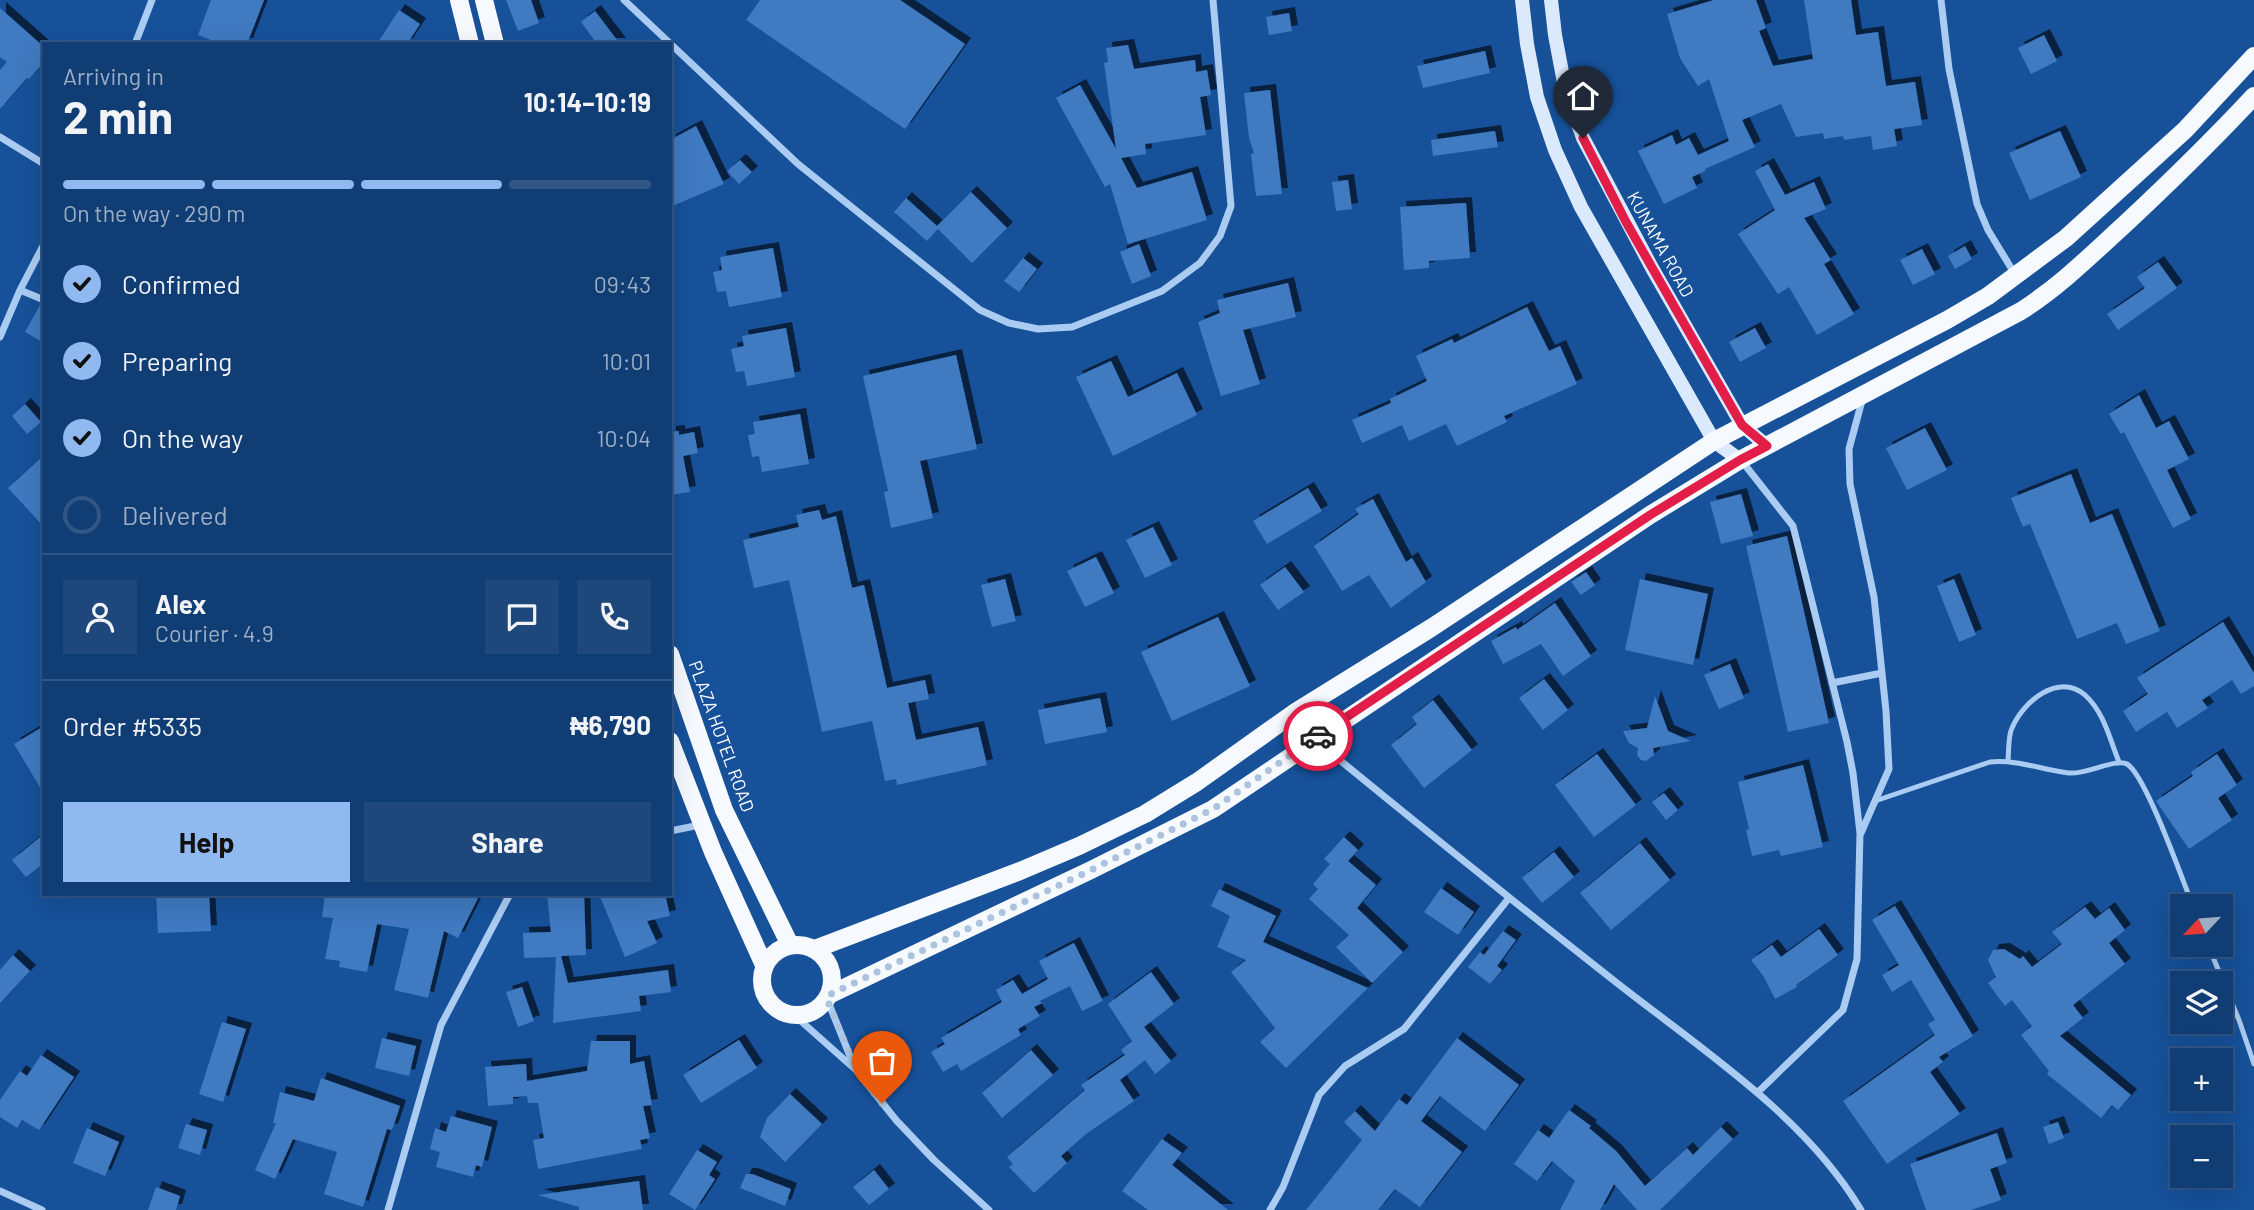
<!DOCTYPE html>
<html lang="en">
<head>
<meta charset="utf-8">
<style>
	body { margin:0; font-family:Barlow,sans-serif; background:#1e487c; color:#f1f3f6; height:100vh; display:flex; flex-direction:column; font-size:26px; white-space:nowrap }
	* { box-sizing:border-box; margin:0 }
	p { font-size:23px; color:#9caec5 }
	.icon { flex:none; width:38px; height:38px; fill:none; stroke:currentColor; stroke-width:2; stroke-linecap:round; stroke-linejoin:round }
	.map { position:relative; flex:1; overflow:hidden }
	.side { position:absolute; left:42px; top:42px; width:630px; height:854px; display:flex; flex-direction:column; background:#103d74; border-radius:0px; box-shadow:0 7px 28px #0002,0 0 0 2px #305686 }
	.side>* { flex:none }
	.needle { width:46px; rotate:244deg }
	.tools { position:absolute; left:2170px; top:894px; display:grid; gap:14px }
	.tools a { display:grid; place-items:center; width:63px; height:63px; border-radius:0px; background:#103d74; box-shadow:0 7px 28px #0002,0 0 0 2px #305686; font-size:35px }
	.pin { position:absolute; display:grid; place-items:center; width:60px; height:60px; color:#fff; margin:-72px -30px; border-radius:50% 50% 50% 0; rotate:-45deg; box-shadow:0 0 7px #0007 }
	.pin .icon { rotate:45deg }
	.courier { position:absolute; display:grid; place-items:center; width:70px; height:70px; margin:-35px; border:5px solid #e11d48; border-radius:50%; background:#fff; color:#222; box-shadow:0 2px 9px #0007 }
	.overview em { font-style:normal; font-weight:700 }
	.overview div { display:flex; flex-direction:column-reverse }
	.overview { display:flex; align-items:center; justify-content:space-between; height:119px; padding:0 21px }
	h1 { font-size:46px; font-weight:700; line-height:52px }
	.bar { display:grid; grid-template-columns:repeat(4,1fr); gap:10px 7px; align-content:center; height:84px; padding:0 21px }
	.bar i { height:9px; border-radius:5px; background:#305686 }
	.bar .current { background:#90b9f0 }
	.bar p { grid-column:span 4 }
	.line { display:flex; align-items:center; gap:18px; padding:0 21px; border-top:2px solid #305686 }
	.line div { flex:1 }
	.round { display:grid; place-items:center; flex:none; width:74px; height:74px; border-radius:0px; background:#1e487c }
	ol { padding:0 21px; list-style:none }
	li { display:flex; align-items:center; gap:21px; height:77px }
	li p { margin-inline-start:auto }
	li .icon { padding:7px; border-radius:50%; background:#90b9f0; color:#111; stroke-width:4 }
	li:last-child { color:#9caec5 }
	li i { width:38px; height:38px; border:4px solid #305686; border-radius:50% }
	.primary-button { display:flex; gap:14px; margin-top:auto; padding:14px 21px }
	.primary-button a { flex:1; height:80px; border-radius:0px; background:#90b9f0; color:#111; font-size:28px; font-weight:700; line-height:80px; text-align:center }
	.primary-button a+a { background:#1e487c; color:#f1f3f6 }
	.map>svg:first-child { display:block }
	.building { fill:#3f7ac1; filter:url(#shadow) }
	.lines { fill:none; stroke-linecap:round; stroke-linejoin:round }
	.service { stroke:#abccf2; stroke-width:5 }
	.minor { stroke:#abccf2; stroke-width:7 }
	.secondary { stroke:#dae9fc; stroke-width:14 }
	.primary { stroke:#f6faff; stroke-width:18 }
	.done { stroke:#adc2dc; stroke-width:7; stroke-dasharray:0 12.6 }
	.route { stroke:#e11d48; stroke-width:9 }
	.labels { text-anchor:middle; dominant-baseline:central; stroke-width:7; stroke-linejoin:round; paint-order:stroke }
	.street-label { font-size:18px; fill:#fff; stroke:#16519a }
</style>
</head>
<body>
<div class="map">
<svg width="2254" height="1210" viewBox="0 0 2254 1210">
	<defs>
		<filter id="shadow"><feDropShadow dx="6" dy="-6" stdDeviation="0" flood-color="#0009"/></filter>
	</defs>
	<rect width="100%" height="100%" fill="#16519a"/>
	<path class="building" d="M 211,0 L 264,0 L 247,44 L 221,44 L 198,35 Z
		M 506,0 L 531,0 L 539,23 L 518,31 Z
		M 760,0 L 900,0 L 965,44 L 905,129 L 746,20 Z
		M 1714,0 L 1756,0 L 1766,28 L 1759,31 L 1773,66 L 1813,59 L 1804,0 L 1851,0 L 1856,35 L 1878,32 L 1886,86 L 1915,82 L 1922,125 L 1894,129 L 1897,146 L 1873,150 L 1871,136 L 1844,140 L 1843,136 L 1824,139 L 1823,133 L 1796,137 L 1781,104 L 1742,120 L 1755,147 L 1705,169 L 1705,171 L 1692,177 L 1697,188 L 1664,204 L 1638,151 L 1672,135 L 1676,145 L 1689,138 L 1698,155 L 1729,141 L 1709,79 L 1698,86 L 1680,58 L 1667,14 Z
		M 0,8 L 44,47 L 44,62 L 29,79 L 27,78 L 0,109 L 0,70 L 7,62 L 0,57 Z
		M 399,10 L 420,24 L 407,44 L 377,44 Z
		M 595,11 L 620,44 L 597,44 L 581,22 Z
		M 1289,13 L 1292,31 L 1269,35 L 1266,17 Z
		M 2044,35 L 2057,61 L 2031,74 L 2018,48 Z
		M 1128,45 L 1134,69 L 1195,60 L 1196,72 L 1207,70 L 1211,95 L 1200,97 L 1206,135 L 1145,144 L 1146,154 L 1121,158 L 1137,188 L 1192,172 L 1207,220 L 1128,244 L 1110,184 L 1105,187 L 1056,98 L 1080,85 L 1116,149 L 1104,63 L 1108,62 L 1106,48 Z
		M 1485,51 L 1490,73 L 1423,88 L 1417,66 Z
		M 1270,90 L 1282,194 L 1256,196 L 1251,154 L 1254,153 L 1249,138 L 1244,93 Z
		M 696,126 L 724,184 L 670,207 L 670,140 Z
		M 1495,131 L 1498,147 L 1433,156 L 1431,140 Z
		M 2060,131 L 2081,177 L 2030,200 L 2009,153 Z
		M 740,160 L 752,172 L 739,184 L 727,171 Z
		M 1768,164 L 1785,195 L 1814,182 L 1826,209 L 1804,218 L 1831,260 L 1824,264 L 1854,314 L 1817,335 L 1789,287 L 1778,294 L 1738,234 L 1775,210 L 1755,171 Z
		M 1348,180 L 1352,209 L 1336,211 L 1332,182 Z
		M 971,192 L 1007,228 L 972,263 L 938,229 L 927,241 L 894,212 L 906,198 L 937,226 Z
		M 1466,203 L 1470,258 L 1429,261 L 1429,268 L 1404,270 L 1400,207 Z
		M 1139,244 L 1151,276 L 1132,284 L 1120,252 Z
		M 1965,246 L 1972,259 L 1955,269 L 1948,256 Z
		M 773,248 L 782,297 L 729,307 L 726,291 L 717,292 L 713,272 L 722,270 L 720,257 Z
		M 1922,249 L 1935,274 L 1913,285 L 1900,260 Z
		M 1023,258 L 1037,269 L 1019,292 L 1004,281 Z
		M 2158,262 L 2177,288 L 2118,330 L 2107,314 L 2145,288 L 2137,277 Z
		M 1288,283 L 1296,317 L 1243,330 L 1260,384 L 1221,396 L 1198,322 L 1220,313 L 1217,300 Z
		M 40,305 L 44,306 L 44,343 L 25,332 Z
		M 1527,307 L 1549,351 L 1560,346 L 1577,384 L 1504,416 L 1507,422 L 1457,446 L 1446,424 L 1409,441 L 1402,425 L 1362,443 L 1352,420 L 1391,403 L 1390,399 L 1427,381 L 1416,356 L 1452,339 L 1454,343 Z
		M 786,328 L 795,377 L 747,386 L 744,371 L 736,372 L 731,349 L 744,346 L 742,336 Z
		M 1755,328 L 1766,348 L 1740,362 L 1729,342 Z
		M 956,355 L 977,449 L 920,461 L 933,518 L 891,528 L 884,492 L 888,491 L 863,376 Z
		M 1111,361 L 1128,397 L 1177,373 L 1197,415 L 1113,456 L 1076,377 Z
		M 2139,395 L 2156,428 L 2169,421 L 2189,459 L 2167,470 L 2191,519 L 2173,528 L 2124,432 L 2121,434 L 2109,414 Z
		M 25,404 L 41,422 L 27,434 L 12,416 Z
		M 800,414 L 809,464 L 762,472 L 759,456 L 752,457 L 748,435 L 755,434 L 753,422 Z
		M 1925,428 L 1947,470 L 1907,490 L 1886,448 Z
		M 679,431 L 679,435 L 694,432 L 698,453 L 683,456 L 690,492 L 670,495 L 670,432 Z
		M 44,455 L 44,527 L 8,488 Z
		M 2071,474 L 2090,523 L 2112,514 L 2160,631 L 2126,644 L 2117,623 L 2077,639 L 2030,524 L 2023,527 L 2011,498 Z
		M 1308,488 L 1322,511 L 1267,544 L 1253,521 Z
		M 1741,494 L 1753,536 L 1721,544 L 1710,502 Z
		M 1373,499 L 1406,562 L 1412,558 L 1426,582 L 1391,608 L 1369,575 L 1342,591 L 1314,546 L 1359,514 L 1355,509 Z
		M 819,510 L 822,520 L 836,516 L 852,588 L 864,585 L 887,688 L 925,680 L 929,699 L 908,703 L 916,740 L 978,727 L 987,765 L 897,785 L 896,779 L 885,781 L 872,721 L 822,732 L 789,580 L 754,588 L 743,540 L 799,527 L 796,515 Z
		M 1153,527 L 1172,565 L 1145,578 L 1126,540 Z
		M 1787,536 L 1829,723 L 1788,732 L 1746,546 Z
		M 1096,557 L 1114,593 L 1085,607 L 1067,571 Z
		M 1285,567 L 1304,592 L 1278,610 L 1260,585 Z
		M 1586,572 L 1595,585 L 1581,595 L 1571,582 Z
		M 1005,579 L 1016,621 L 992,627 L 981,585 Z
		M 1640,579 L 1708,594 L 1693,665 L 1625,650 Z
		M 1954,579 L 1976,635 L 1959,642 L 1937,586 Z
		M 1555,603 L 1591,656 L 1563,676 L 1541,644 L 1503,664 L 1491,641 L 1516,627 L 1517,630 Z
		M 1218,617 L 1250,686 L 1172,721 L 1141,652 Z
		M 2223,622 L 2254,673 L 2254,686 L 2241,694 L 2232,680 L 2202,700 L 2208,708 L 2177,728 L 2167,712 L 2136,732 L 2123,711 L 2148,694 L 2137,678 Z
		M 1730,664 L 1744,698 L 1719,709 L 1704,675 Z
		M 1544,679 L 1568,710 L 1543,730 L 1519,698 Z
		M 1655,696 L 1668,731 L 1691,741 L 1653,748 L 1654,755 L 1646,761 L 1641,760 L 1637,755 L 1638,748 L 1629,743 L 1623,731 L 1647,728 Z
		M 1100,698 L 1107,732 L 1045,744 L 1038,710 Z
		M 1433,700 L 1472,750 L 1424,788 L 1391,745 L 1417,724 L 1412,717 Z
		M 44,726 L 44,794 L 14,744 Z
		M 1597,754 L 1636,805 L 1594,837 L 1555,785 Z
		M 2217,754 L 2237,785 L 2218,798 L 2232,820 L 2189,849 L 2156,801 L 2193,776 L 2191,772 Z
		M 1803,765 L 1823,847 L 1781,856 L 1779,850 L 1752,856 L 1746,830 L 1749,829 L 1738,782 Z
		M 1664,793 L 1678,810 L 1666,820 L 1652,802 Z
		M 44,834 L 44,863 L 26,877 L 12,860 Z
		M 1344,837 L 1358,850 L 1348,861 L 1376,885 L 1357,908 L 1403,952 L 1372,983 L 1336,947 L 1349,935 L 1309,899 L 1318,889 L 1313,884 L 1330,864 L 1324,859 Z
		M 1640,843 L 1670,880 L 1611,930 L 1580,893 Z
		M 1554,852 L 1574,877 L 1542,903 L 1522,878 Z
		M 1441,888 L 1474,912 L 1458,935 L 1424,912 Z
		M 1219,889 L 1276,916 L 1263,942 L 1368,988 L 1286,1068 L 1260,1042 L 1275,1028 L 1231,972 L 1246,960 L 1217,947 L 1230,916 L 1211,906 Z
		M 156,894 L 209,894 L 211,931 L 158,933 Z
		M 325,894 L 480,894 L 458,938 L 444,931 L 428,998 L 394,990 L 409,929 L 377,924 L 367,972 L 339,967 L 340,961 L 325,959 L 333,918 L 322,917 Z
		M 547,894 L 584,894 L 586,955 L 561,956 L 568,983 L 668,970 L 671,992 L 639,996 L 641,1011 L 553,1023 L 556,957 L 524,958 L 523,933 L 551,932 Z
		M 599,894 L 665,894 L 670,916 L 647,921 L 657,943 L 625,957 Z
		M 1895,906 L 1973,1036 L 1939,1057 L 1943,1062 L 1930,1072 L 1960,1114 L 1887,1164 L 1843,1101 L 1935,1035 L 1928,1024 L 1935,1020 L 1911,980 L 1892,992 L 1882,975 L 1899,965 L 1872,920 Z
		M 2085,907 L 2095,919 L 2109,908 L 2125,930 L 2109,943 L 2125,964 L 2073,1005 L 2083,1018 L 2060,1036 L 2131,1095 L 2118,1110 L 2112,1105 L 2101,1118 L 2047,1074 L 2049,1071 L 2021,1035 L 2032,1026 L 2012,1000 L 2005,1006 L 1988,983 L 1996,977 L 1988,960 L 1993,950 L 2004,949 L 2020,959 L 2023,956 L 2032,967 L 2062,944 L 2052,932 Z
		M 1819,929 L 1838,955 L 1796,985 L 1797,987 L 1775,999 L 1764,977 L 1751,960 L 1772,945 L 1781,957 Z
		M 1503,931 L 1516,940 L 1497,966 L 1502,970 L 1490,984 L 1468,967 L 1480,952 L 1484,955 Z
		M 1074,943 L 1103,1001 L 1082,1011 L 1070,986 L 1040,1001 L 1042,1003 L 1034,1007 L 1040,1016 L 1018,1029 L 1021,1035 L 961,1071 L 957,1064 L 943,1072 L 931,1052 L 945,1044 L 941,1038 L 1002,1002 L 996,990 L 1013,980 L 1022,994 L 1048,979 L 1039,961 Z
		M 13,955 L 30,971 L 0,1003 L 0,970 Z
		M 1151,972 L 1174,1004 L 1144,1027 L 1171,1061 L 1155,1074 L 1145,1060 L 1120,1080 L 1134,1101 L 1086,1134 L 1061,1156 L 1067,1163 L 1034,1193 L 1009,1167 L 1013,1164 L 1007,1157 L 1085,1090 L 1081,1085 L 1125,1055 L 1121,1050 L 1132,1041 L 1108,1004 Z
		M 522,987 L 534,1021 L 518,1027 L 506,992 Z
		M 222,1022 L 246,1029 L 223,1102 L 199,1094 Z
		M 382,1038 L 416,1046 L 409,1076 L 375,1068 Z
		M 1457,1038 L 1519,1085 L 1485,1131 L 1440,1096 L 1421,1121 L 1462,1152 L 1420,1207 L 1395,1189 L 1378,1210 L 1306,1210 L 1362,1140 L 1344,1122 L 1355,1111 L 1375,1131 L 1399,1099 L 1407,1105 Z
		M 739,1040 L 757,1068 L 701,1103 L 683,1075 Z
		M 591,1041 L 630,1041 L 630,1064 L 644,1061 L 652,1105 L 643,1106 L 650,1138 L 640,1140 L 642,1149 L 538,1169 L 533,1140 L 544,1138 L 538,1103 L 528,1103 L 527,1096 L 513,1097 L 513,1104 L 488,1106 L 485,1067 L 526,1064 L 527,1081 L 587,1071 Z
		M 1031,1050 L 1053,1075 L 1002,1118 L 982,1093 Z
		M 41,1055 L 74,1077 L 39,1130 L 22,1120 L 17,1128 L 0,1117 L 0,1100 L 20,1071 L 27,1076 Z
		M 321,1078 L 400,1106 L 392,1130 L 387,1129 L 363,1207 L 324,1194 L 337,1152 L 293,1139 L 275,1179 L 255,1170 L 276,1123 L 273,1123 L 280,1092 L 314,1101 Z
		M 790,1094 L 822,1124 L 785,1162 L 760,1137 L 767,1118 Z
		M 1569,1110 L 1591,1126 L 1589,1128 L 1616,1151 L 1645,1186 L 1687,1148 L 1693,1155 L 1721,1127 L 1733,1139 L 1660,1210 L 1637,1210 L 1614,1184 L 1600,1210 L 1560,1210 L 1575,1181 L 1552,1161 L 1537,1181 L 1514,1164 L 1538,1130 L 1549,1138 Z
		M 451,1116 L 492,1127 L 482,1167 L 476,1165 L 473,1177 L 436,1167 L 440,1152 L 430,1149 L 435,1128 L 446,1132 Z
		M 2058,1122 L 2064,1138 L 2049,1144 L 2043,1127 Z
		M 186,1124 L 207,1130 L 200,1155 L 178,1148 Z
		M 87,1128 L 119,1142 L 105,1176 L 73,1163 Z
		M 1997,1133 L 2007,1163 L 1990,1169 L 2001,1200 L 1971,1210 L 1926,1210 L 1910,1164 Z
		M 1162,1139 L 1182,1153 L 1172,1165 L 1228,1210 L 1148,1210 L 1122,1191 Z
		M 697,1150 L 717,1162 L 709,1175 L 715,1179 L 695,1210 L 669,1194 Z
		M 874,1170 L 889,1189 L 869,1205 L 853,1187 Z
		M 746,1174 L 752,1174 L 791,1189 L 785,1206 L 740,1188 Z
		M 639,1181 L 643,1210 L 579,1210 L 579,1207 L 538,1195 Z
		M 156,1187 L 180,1196 L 176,1210 L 148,1210 Z"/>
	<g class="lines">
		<path class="service" d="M 2008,760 C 2009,750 2008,736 2012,728 C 2023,702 2058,672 2085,695 C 2104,712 2110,740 2119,762
			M 1875,801 L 1990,762 C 2017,759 2042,770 2069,773 C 2085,775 2116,758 2127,764 C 2146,775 2183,882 2193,906
			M 2208,945 L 2239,1020 L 2254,1064"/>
		<path class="minor" d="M 624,0 L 798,164 L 980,310 L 1009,323 L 1038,329 L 1072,327 L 1162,291 L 1200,263 L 1220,236 L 1231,206 L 1213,0
			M 1941,0 L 1949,69 L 1977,204 L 1988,230 L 2016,276
			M 135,44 L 152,0
			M 0,137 L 44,164
			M 20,290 L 44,300
			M 0,337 L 20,290 L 44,244
			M 1741,460 L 1793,526 L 1847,742 L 1853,773 L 1860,833 L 1857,959 L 1843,1010 L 1758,1092
			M 1832,683 L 1882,673
			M 1295,715 L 1314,739 C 1414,821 1515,903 1617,983 C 1701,1049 1805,1116 1861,1210
			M 670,831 L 700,825
			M 1861,833 L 1889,769 L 1886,711 L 1874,597 L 1850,484 L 1849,449 L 1863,397
			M 827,999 L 854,1066
			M 794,1015 L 856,1070 L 896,1120 L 934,1160 L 989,1210
			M 0,1191 L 42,1210
			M 388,1210 L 441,1025 L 510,894
			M 1270,1210 L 1283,1187 L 1319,1095 L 1345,1066 L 1404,1029 L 1509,898"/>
		<path class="secondary" d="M 1522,0 L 1527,44 L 1537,97 L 1555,150 L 1581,207 L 1714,441 L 1740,460
			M 1551,0 L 1555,35 L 1565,88 L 1583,138 L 1652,268 L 1742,425 L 1767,446"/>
		<path class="primary" d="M 459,0 L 470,44
			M 484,0 L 495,44
			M 670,654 L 724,810 L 790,945
			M 670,741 L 713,852 L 764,965
			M762 980a35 35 0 1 1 70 0a35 35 0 1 1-70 0Z
			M 815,949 L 1020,871 L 1079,846 L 1145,814 L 1197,782 L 1294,713 L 1431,628 L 1714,441 L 1947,320 L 1988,296 L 2066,238 L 2185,130 L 2254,56
			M 829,995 L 1091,870 L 1213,809 L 1650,515 L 1740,460 L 2021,311 C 2060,286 2091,255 2124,225 C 2169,183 2212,141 2254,96"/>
	</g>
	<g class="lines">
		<path class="done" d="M 882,1103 L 856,1070 L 827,999 L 829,995 L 1091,870 L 1213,809 L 1318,736"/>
		<path class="route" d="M 1318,736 L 1650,515 L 1740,460 L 1767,446 L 1742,425 L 1626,222 L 1583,138"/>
	</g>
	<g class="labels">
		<g class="street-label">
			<text transform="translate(1661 244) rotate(61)">KUNAMA ROAD</text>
			<text transform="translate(722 736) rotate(70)">PLAZA HOTEL ROAD</text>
		</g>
	</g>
</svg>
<div class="tools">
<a><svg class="needle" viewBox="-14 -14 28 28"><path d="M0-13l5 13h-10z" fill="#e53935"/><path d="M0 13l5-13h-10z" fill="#9caec5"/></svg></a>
<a><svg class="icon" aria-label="layers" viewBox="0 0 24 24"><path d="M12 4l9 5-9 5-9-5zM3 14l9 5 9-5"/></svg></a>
<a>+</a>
<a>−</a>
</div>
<div class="pin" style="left:882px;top:1103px;background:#ea580c"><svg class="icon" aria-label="bag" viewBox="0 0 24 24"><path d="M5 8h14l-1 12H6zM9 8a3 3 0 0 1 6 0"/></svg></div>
<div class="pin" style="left:1583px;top:138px;background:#1f2937"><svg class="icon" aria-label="home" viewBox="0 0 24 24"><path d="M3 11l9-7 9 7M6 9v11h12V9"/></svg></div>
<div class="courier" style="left:1318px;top:736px"><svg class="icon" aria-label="car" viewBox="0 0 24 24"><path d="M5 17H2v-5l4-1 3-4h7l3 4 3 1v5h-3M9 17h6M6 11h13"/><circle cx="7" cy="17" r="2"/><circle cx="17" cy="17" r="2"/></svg></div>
<section class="side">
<div class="overview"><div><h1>2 min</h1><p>Arriving in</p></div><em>10:14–10:19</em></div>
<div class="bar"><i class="current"></i><i class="current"></i><i class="current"></i><i></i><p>On the way · 290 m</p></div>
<ol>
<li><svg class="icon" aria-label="check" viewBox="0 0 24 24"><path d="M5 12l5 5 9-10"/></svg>Confirmed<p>09:43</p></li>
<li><svg class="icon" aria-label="check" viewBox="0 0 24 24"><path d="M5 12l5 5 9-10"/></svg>Preparing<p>10:01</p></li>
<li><svg class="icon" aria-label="check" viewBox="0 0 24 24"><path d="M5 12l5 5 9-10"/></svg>On the way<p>10:04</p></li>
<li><i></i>Delivered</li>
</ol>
<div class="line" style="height:126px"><a class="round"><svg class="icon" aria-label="person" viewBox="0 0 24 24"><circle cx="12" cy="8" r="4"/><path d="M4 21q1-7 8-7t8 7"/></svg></a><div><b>Alex</b><p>Courier · 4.9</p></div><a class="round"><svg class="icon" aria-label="chat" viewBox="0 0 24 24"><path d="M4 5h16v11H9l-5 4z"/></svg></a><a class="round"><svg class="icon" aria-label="phone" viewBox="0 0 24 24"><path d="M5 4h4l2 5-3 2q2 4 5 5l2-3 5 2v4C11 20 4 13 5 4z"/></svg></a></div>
<div class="line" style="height:91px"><div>Order #5335</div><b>₦6,790</b></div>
<div class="primary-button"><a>Help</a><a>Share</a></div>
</section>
</div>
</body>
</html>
